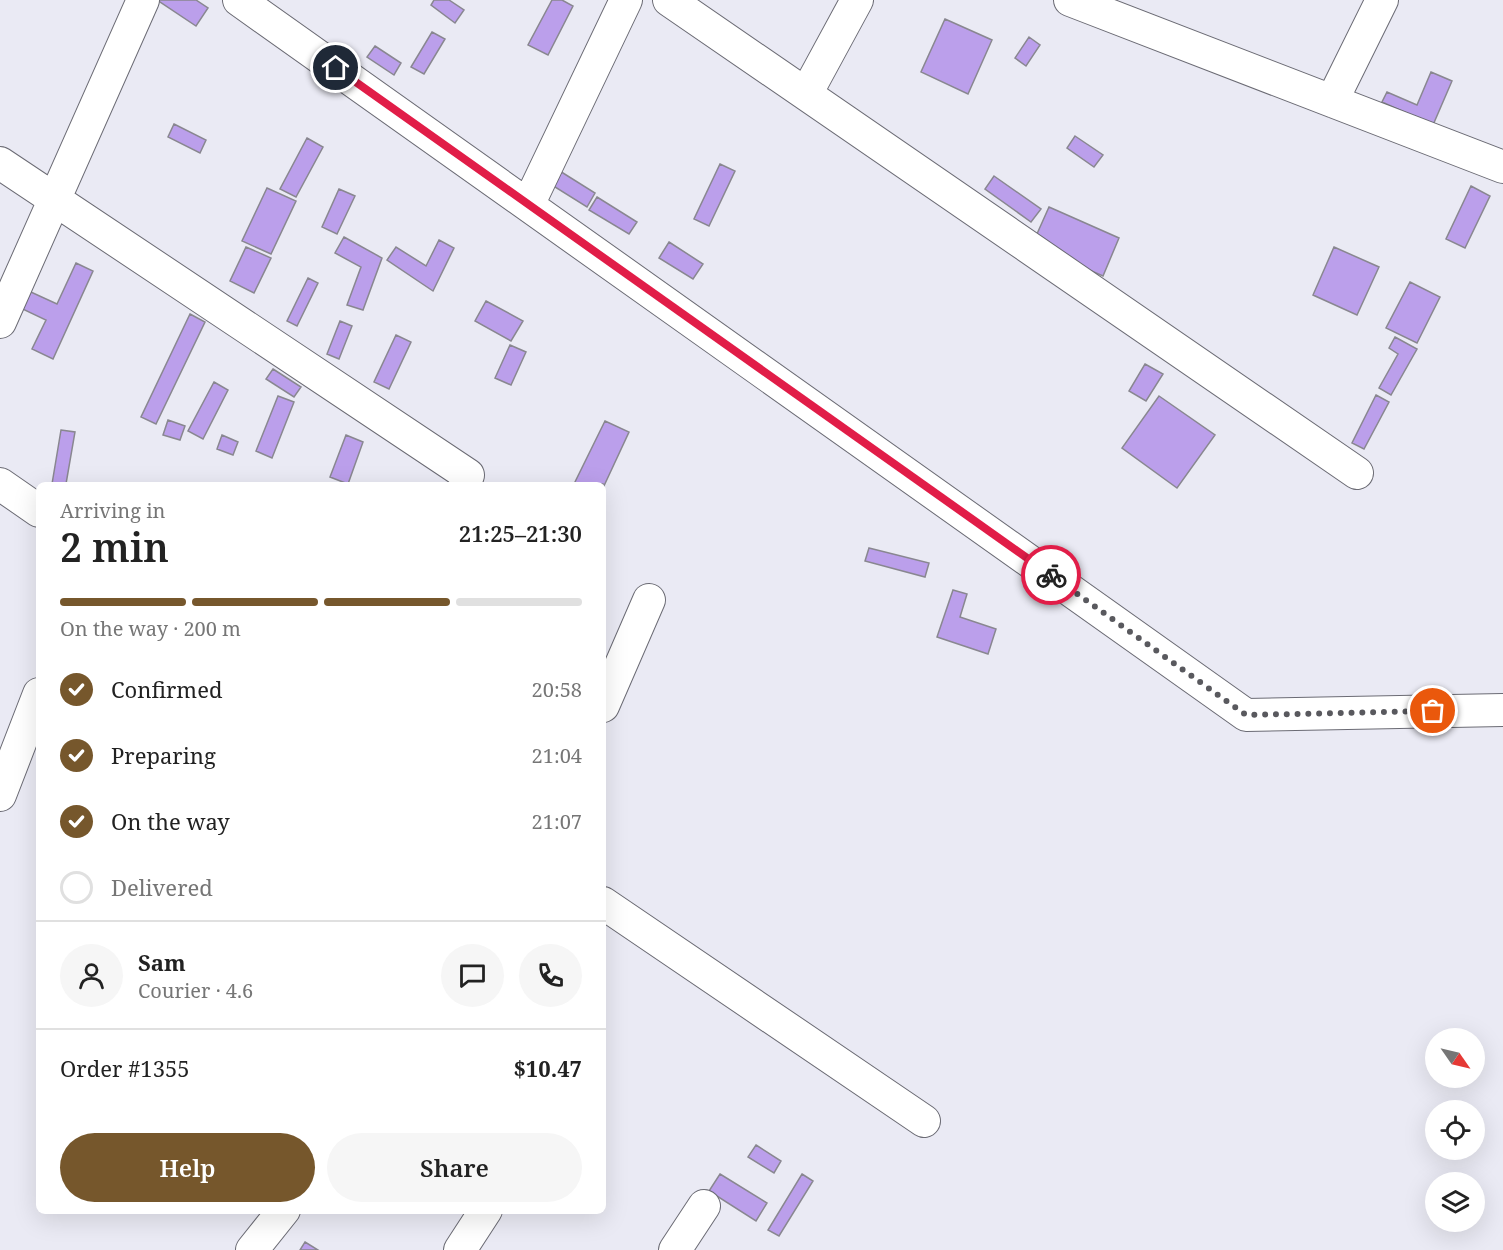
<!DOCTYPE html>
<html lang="en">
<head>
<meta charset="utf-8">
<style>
	body { margin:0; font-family:"Noto Serif",serif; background:#f6f6f6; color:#222; height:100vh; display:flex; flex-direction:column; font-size:22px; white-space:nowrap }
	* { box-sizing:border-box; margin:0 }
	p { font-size:20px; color:#767676 }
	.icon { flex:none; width:33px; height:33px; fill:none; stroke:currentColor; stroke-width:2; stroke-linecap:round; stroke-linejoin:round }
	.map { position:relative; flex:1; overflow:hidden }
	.sheet { position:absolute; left:36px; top:482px; width:570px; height:732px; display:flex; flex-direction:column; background:#fff; border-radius:9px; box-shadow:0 6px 24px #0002 }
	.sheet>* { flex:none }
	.needle { width:39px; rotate:124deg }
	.buttons { position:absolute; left:1425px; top:1028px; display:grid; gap:12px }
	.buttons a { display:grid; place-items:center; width:60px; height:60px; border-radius:50%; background:#fff; box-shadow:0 6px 24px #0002; font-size:30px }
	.pin { position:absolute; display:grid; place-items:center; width:51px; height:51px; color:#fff; margin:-26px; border:3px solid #fff; border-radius:50%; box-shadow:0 2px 6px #0007 }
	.courier { position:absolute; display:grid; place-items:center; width:60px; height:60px; margin:-30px; border:4px solid #e11d48; border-radius:50%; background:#fff; color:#222; box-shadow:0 2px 8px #0007 }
	.head em { font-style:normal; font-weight:600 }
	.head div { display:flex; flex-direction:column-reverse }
	.head { display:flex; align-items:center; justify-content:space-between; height:102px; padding:0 24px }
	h1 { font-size:39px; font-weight:600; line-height:45px }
	.bar { display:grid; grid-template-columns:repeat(4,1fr); gap:9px 6px; align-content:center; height:72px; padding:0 24px }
	.bar i { height:8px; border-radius:4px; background:#e0e0e0 }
	.bar .current { background:#76572c }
	.bar p { grid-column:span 4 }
	.line { display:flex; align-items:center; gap:15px; padding:0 24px; border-top:2px solid #e0e0e0 }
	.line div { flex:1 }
	.round { display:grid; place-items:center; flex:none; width:63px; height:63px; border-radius:32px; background:#f6f6f6 }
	ol { padding:0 24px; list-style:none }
	li { display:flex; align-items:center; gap:18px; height:66px }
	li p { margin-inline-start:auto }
	li .icon { padding:6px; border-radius:50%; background:#76572c; color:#fff; stroke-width:4 }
	li:last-child { color:#767676 }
	li i { width:33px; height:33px; border:3px solid #e0e0e0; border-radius:50% }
	.primary-button { display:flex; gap:12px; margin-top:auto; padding:12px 24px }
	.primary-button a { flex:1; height:69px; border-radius:36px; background:#76572c; color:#fff; font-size:24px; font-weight:600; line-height:69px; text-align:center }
	.primary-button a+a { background:#f6f6f6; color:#222 }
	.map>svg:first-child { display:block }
	.building { fill:#bb9feb; stroke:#898790; stroke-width:1.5 }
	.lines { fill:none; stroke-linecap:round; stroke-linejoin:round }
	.street-casing { stroke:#6b6b74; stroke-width:34 }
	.street { stroke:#fff; stroke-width:32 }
	.done { stroke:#59595e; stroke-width:6; stroke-dasharray:0 10.8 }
	.route { stroke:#e11d48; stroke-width:8 }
</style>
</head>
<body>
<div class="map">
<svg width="1503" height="1250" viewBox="0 0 1503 1250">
	<rect width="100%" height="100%" fill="#eaeaf4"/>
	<path class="building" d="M 157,0 L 196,0 L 208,8 L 196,26 Z
		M 434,0 L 449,0 L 464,10 L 455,23 L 431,5 Z
		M 552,0 L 562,0 L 573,6 L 548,55 L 528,45 Z
		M 945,19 L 992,40 L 968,94 L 921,72 Z
		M 432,32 L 445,39 L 424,74 L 411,67 Z
		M 1029,37 L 1040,45 L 1026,66 L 1015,58 Z
		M 375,46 L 401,63 L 394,75 L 367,57 Z
		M 1431,72 L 1452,81 L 1433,125 L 1382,102 L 1387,92 L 1417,105 Z
		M 174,124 L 206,140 L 200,153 L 168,137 Z
		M 1075,136 L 1103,155 L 1094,167 L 1067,148 Z
		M 307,138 L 323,147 L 296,197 L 280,189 Z
		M 720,164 L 735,171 L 709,226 L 694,219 Z
		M 555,168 L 595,193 L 587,207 L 547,182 Z
		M 994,176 L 1041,209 L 1031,222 L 985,189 Z
		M 1471,186 L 1490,196 L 1465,248 L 1446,239 Z
		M 267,188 L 296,201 L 271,254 L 242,241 Z
		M 339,189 L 355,196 L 337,234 L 322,227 Z
		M 597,197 L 637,222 L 629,234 L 589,210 Z
		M 1049,207 L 1119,238 L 1103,276 L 1032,245 Z
		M 344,237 L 382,258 L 363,310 L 347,305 L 361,267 L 335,253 Z
		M 439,240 L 454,248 L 433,291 L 387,260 L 396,247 L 426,266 Z
		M 669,242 L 703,264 L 693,279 L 659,258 Z
		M 246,247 L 271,258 L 254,293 L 230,281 Z
		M 1334,247 L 1379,267 L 1357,315 L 1313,295 Z
		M 76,263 L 93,271 L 53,359 L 32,349 L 46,320 L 12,304 L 20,287 L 57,304 Z
		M 308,278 L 318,283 L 297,326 L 287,321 Z
		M 1410,282 L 1440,297 L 1417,343 L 1386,328 Z
		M 486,301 L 523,321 L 511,341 L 475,321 Z
		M 190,314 L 205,322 L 156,424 L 141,417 Z
		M 340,321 L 352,326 L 339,359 L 327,354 Z
		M 396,335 L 411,342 L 389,389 L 374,382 Z
		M 1395,337 L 1417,349 L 1391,395 L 1379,388 L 1398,354 L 1389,348 Z
		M 510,345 L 526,352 L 511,385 L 495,378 Z
		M 1145,364 L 1163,374 L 1146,401 L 1129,391 Z
		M 273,369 L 301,387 L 294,397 L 266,379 Z
		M 214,382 L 228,390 L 203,439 L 188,431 Z
		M 1376,395 L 1389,402 L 1364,449 L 1352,443 Z
		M 278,396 L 294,402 L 272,458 L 256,451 Z
		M 1159,396 L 1215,435 L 1177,488 L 1122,448 Z
		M 168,420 L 185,426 L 180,440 L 163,435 Z
		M 605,421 L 629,432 L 603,488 L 603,484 L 574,484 Z
		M 61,430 L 75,432 L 66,484 L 52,484 Z
		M 222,435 L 238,442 L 233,455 L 217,449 Z
		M 346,435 L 363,442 L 348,484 L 330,477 Z
		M 869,548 L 929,563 L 925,577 L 865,561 Z
		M 953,590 L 967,594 L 960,617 L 996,629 L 988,654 L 937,637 Z
		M 756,1145 L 781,1161 L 774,1173 L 748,1157 Z
		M 720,1174 L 767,1203 L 756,1221 L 709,1191 Z
		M 802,1174 L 813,1181 L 779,1236 L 768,1230 Z
		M 305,1242 L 318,1250 L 300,1250 Z"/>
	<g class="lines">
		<g class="street-casing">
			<path id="street" d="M 239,0 L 1246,715 L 1503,710
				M 669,0 L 1357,473
				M 1070,0 L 1503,167
				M 806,94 L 857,0
				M 1332,101 L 1382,0
				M 0,163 L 468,475 L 465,484
				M 529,203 L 626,0
				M 0,322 L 143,0
				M 0,484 L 39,511
				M 603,706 L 649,600
				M 0,795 L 39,694
				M 603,903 L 924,1121
				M 252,1250 L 284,1210
				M 460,1250 L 486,1210
				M 675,1250 L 704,1206"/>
		</g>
		<use href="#street" class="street"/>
	</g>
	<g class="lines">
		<path class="done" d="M 1051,575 L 1246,715 L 1433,711"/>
		<path class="route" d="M 336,68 L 1051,575"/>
	</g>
</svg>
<div class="buttons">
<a><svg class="needle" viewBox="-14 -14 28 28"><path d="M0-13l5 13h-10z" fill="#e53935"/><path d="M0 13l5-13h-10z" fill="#767676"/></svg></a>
<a><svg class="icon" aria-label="locate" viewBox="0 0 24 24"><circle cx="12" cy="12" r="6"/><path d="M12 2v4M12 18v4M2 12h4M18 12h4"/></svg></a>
<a><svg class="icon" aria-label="layers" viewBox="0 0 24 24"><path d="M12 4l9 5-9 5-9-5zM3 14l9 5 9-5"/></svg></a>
</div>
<div class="pin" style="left:1433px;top:711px;background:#ea580c"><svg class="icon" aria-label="bag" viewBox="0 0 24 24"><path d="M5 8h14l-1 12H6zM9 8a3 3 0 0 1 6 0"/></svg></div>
<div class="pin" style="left:336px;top:68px;background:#1f2937"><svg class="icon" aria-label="home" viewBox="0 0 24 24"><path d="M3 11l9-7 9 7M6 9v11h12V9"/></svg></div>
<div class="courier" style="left:1051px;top:575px"><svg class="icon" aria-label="bike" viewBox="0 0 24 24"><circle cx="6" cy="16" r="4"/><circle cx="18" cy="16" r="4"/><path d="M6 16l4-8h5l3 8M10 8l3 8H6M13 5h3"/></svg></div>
<section class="sheet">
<div class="head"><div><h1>2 min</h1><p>Arriving in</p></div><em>21:25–21:30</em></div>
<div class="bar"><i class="current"></i><i class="current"></i><i class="current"></i><i></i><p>On the way · 200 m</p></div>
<ol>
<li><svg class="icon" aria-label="check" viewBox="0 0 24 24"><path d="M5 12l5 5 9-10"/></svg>Confirmed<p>20:58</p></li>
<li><svg class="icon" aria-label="check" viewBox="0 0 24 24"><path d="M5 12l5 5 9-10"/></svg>Preparing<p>21:04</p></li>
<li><svg class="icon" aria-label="check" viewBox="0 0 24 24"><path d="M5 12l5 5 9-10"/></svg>On the way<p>21:07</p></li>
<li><i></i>Delivered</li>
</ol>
<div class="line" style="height:108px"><a class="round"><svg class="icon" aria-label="person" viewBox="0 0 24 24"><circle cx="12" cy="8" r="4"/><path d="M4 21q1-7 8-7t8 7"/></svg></a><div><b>Sam</b><p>Courier · 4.6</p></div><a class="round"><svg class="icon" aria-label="chat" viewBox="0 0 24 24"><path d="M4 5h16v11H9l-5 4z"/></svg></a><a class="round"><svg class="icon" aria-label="phone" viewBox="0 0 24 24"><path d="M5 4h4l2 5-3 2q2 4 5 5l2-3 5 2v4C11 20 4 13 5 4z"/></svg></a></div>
<div class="line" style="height:78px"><div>Order #1355</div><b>$10.47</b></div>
<div class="primary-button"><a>Help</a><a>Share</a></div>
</section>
</div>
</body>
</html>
